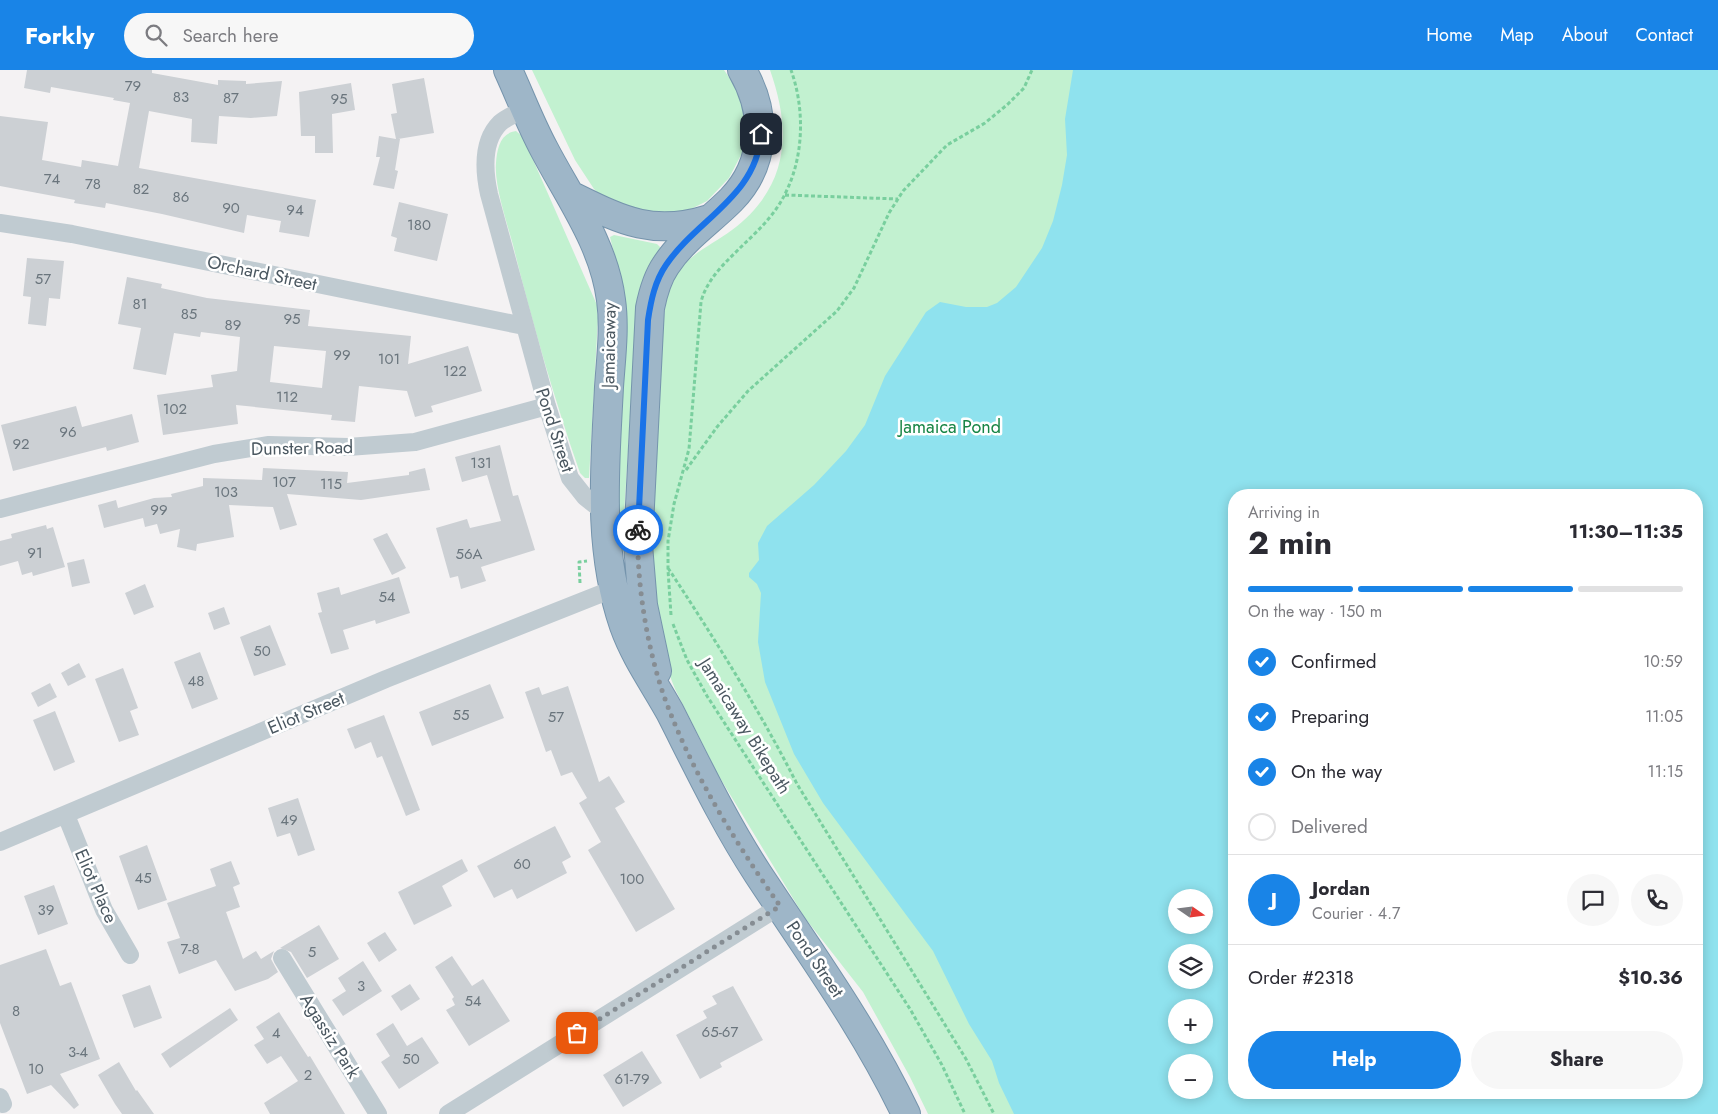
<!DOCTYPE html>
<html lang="en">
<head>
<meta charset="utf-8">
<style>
	body { margin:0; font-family:Jost,sans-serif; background:#f7f7f7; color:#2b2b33; height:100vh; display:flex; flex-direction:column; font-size:19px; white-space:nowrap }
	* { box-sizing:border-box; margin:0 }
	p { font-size:16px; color:#7c7c81 }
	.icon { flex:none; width:28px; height:28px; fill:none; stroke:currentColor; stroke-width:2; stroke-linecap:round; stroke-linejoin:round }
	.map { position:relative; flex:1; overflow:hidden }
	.panel { position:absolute; left:1228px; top:419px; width:475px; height:610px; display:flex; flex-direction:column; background:#fff; border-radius:20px; box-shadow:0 2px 12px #0003 }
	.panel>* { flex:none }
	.needle { width:32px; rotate:104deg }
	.tools { position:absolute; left:1168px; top:819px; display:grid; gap:10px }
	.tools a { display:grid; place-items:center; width:45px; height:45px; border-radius:50%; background:#fff; box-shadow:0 2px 12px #0003; font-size:25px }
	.pin { position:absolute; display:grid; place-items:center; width:42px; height:42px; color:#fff; margin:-21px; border-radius:10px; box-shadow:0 2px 8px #0006 }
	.courier { position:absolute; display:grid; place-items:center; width:50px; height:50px; margin:-25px; border:4px solid #1a73e8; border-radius:50%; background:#fff; color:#222; box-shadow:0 1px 6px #0007 }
	.headline em { font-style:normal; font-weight:700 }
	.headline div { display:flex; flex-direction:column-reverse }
	.headline { display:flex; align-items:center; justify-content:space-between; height:85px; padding:0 20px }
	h1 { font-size:32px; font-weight:700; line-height:38px }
	.bar { display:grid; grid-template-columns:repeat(4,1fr); gap:8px 5px; align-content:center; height:60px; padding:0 20px }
	.bar i { height:6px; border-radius:4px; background:#e1e1e2 }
	.bar .active { background:#1984e7 }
	.bar p { grid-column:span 4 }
	.line { display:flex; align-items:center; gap:12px; padding:0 20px; border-top:1px solid #e1e1e2 }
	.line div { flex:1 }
	.round { display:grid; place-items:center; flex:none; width:52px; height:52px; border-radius:26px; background:#f7f7f7 }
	ol { padding:0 20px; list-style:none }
	li { display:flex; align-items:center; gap:15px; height:55px }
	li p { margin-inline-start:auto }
	li .icon { padding:5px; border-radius:50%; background:#1984e7; color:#fff; stroke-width:4 }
	li:last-child { color:#7c7c81 }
	li i { width:28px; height:28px; border:2px solid #e1e1e2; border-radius:50% }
	.button { display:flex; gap:10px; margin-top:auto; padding:10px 20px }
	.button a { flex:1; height:58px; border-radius:30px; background:#1984e7; color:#fff; font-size:20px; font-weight:700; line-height:58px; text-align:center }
	.button a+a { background:#f7f7f7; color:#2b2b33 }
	header { display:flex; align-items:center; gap:30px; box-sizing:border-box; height:70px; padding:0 25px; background:#1984e7; color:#fff }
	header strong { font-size:24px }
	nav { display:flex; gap:28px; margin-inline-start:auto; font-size:18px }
	.search { width:350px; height:45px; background:#f7f7f7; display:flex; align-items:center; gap:12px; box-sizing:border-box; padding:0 18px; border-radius:28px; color:#7c7c81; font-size:19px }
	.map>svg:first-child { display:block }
	.green { fill:#c2f1d0; fill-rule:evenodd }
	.water { fill:#8fe2ee; fill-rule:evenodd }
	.building { fill:#ccd0d4; fill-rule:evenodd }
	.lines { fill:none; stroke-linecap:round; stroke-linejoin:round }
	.trunk-casing { stroke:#7594ac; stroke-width:30 }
	.path { stroke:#79cf9e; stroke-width:3; stroke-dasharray:4 2.5; stroke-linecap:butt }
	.minor { stroke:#c0cbd1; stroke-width:18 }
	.trunk { stroke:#9eb6c8; stroke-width:28 }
	.done { stroke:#868d93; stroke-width:5; stroke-dasharray:0 9 }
	.route { stroke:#1a73e8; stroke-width:6 }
	.labels { text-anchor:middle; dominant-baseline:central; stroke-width:5; stroke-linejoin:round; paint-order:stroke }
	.number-label { font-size:15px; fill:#6a757d }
	.street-label { font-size:18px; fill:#4a5760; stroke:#fff }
	.park-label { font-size:18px; fill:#178545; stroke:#fff }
</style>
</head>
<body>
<header>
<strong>Forkly</strong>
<div class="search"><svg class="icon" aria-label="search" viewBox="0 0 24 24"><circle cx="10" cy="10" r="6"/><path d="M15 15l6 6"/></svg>Search here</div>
<nav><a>Home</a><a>Map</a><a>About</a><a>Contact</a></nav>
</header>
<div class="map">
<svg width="1718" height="1044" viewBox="0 0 1718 1044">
	<rect width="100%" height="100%" fill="#f4f2f3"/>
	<path class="green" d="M 532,0 L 724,0 L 744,29 L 747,71 L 742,83 L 729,108 L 707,131 L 683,143 L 656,146 L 602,127 L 594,119 L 575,90 Z
		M 770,0 L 1718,0 L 1718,1044 L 928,1044 L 910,1007 L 863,922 L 805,848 L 717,703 L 675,619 L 660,581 L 652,480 L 662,267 C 664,246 665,224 676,205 C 690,183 712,175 732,160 C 789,117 792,62 770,0 ZM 1234,425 L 1696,425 L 1696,1022 L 1234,1022 ZM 1176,828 L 1204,828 L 1204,855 L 1176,855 ZM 1176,882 L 1204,882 L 1204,910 L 1176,910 ZM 1176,938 L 1204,938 L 1204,965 L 1176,965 ZM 1176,992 L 1204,992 L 1204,1020 L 1176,1020 Z
		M 516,61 L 523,67 L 597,235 L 598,248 L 589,408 L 585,408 L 580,403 C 554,328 532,252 513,175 C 507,153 494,115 496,93 C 497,79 500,63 516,61 Z
		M 614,165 L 657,174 L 661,178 C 648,195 642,210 637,231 L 623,462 L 623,485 L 619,484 L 615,454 L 624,224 L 610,167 Z"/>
	<path class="water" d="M 1073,0 L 1718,0 L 1718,1044 L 1014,1044 L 999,1013 L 992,991 L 969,954 L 933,881 L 823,733 L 794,684 L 765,612 L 758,572 L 761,523 L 757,514 L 749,507 L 749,503 L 759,490 L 758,473 L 767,456 L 814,415 L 846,381 L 865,355 L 885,306 L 926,242 L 940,232 L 966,237 L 987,237 L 997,233 L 1016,217 L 1042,178 L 1053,151 L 1062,115 L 1067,85 L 1065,49 ZM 1234,425 L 1696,425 L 1696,1022 L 1234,1022 ZM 1176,828 L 1204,828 L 1204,855 L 1176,855 ZM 1176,882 L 1204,882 L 1204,910 L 1176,910 ZM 1176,938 L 1204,938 L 1204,965 L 1176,965 ZM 1176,992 L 1204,992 L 1204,1020 L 1176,1020 Z"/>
	<path class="building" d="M 27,0 L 152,0 L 152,3 L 218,15 L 218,10 L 246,11 L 246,14 L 282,11 L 277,46 L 251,48 L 219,46 L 217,74 L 191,72 L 192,49 L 149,41 L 139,98 L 316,130 L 309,167 L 279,162 L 281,151 L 247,145 L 244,163 L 162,144 L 106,133 L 105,138 L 74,133 L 75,130 L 0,116 L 0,46 L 48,52 L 42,90 L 81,97 L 82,90 L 118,96 L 130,33 L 113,30 L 114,28 L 51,17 L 50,23 L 24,18 Z
		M 424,8 L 434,63 L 398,69 L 400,69 L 395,100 L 398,101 L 394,119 L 373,115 L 380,87 L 376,87 L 379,66 L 396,69 L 391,44 L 397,43 L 392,14 Z
		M 351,13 L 355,40 L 332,44 L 333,83 L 315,83 L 315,66 L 301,66 L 299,22 Z
		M 399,132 L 448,144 L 437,191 L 394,181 L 397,168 L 391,166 Z
		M 27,188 L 64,191 L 60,229 L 49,228 L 46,256 L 28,254 L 31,227 L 23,226 Z
		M 127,207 L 162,214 L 161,218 L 207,228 L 310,240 L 308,256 L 411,266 L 408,294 L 468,276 L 482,321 L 431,336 L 433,342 L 415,347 L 407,321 L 359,316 L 355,352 L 331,350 L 332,345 L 236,335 L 238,354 L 163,365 L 157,325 L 213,317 L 211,305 L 237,301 L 240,267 L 201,262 L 200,267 L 174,263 L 166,305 L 133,299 L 141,258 L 118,254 ZM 274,276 L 326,281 L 322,318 L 270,312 Z
		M 76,336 L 82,357 L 132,344 L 139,372 L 107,381 L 106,377 L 13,401 L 1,355 Z
		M 500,375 L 513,426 L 518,425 L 535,480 L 481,497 L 486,511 L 461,519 L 458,506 L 450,508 L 436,458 L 467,449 L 470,458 L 501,451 L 487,405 L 462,412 L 455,387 Z
		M 263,398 L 348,402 L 347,413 L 409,405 L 409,402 L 425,398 L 430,420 L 361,430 L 287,424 L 297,455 L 280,460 L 273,437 L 229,435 L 234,467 L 197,474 L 196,481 L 177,477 L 180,459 L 160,464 L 157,454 L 145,457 L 143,448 L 104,458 L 98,435 L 116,430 L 118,438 L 154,428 L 172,427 L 171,424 L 203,416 L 203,408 L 262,410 Z
		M 46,455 L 47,459 L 53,457 L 65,497 L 33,506 L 32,502 L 22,505 L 18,491 L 0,496 L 0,471 L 12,468 L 11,464 Z
		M 387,463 L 406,498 L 392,505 L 373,469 Z
		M 84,489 L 90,513 L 72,517 L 67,493 Z
		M 399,507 L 410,543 L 376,554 L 375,550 L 343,560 L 349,579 L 331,584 L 318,543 L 322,542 L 317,523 L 339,517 L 341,525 Z
		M 145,514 L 154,537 L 134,545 L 125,523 Z
		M 224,537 L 230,554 L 214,560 L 208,543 Z
		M 270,555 L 286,595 L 254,606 L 240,567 Z
		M 200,582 L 218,629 L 192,639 L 174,592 Z
		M 79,593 L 86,607 L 68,616 L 61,603 Z
		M 123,598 L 138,638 L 130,641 L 139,665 L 119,672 L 95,609 Z
		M 50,613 L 57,627 L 38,637 L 31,623 Z
		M 490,614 L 504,648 L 432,676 L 419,642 Z
		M 568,616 L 599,712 L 609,706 L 625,732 L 615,738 L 675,839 L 636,862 L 588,780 L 601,772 L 579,733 L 587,728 L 572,702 L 561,706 L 551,680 L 546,682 L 525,622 L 539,617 L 542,625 Z
		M 55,641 L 75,692 L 54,701 L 33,650 Z
		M 384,645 L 420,740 L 406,746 L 382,686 L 377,688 L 371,672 L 355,679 L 347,659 Z
		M 298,728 L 315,780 L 298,786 L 290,763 L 277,767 L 268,738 Z
		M 555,756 L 571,787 L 562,792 L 567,803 L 517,829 L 512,819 L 494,828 L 477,796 Z
		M 147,775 L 167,830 L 138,840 L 119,786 Z
		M 462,789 L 468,801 L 442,816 L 452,836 L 414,855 L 398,822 Z
		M 231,791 L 240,814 L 233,817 L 240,837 L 226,842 L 243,889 L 256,881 L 261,889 L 274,881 L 271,889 L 278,902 L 268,909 L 235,921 L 216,890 L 179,904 L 167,872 L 180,868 L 167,833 L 216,816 L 210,799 Z
		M 54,815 L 68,854 L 38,865 L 24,826 Z
		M 319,855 L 339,889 L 307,908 L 291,882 L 280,878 Z
		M 385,862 L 397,880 L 379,892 L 367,873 Z
		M 46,879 L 60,916 L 71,912 L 100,989 L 60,1004 L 79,1035 L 74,1039 L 51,1015 L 27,1024 L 0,953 L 0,895 Z
		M 452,886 L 472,916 L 483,909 L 510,951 L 469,976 L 446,940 L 455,935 L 452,929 L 454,927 L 435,897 Z
		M 363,891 L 382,921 L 343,946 L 332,930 L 346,921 L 338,908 Z
		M 410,914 L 420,929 L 401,941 L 391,926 Z
		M 150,915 L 162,948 L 134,958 L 122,925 Z
		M 733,916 L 763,970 L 720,993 L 722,997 L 700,1009 L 676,965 L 707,948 L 703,941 L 717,934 L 712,926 Z
		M 230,938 L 238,950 L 170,998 L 161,984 Z
		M 279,942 L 308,987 L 310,986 L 345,1044 L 270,1044 L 264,1033 L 298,1011 L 281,986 L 267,994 L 254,975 L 264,969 L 256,957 Z
		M 393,953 L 407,976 L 422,967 L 439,993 L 399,1019 L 381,992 L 390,986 L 376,964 Z
		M 642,981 L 662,1013 L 623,1037 L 603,1005 Z
		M 119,992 L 136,1021 L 137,1020 L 154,1044 L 122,1044 L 115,1034 L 98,1005 Z"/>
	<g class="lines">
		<g class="trunk-casing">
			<path id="trunk" d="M 508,0 C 520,26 530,53 544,79 C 569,127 604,174 611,230 C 615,258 611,288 609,317 C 605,398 597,477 624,556 C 635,587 654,613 670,642 C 698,697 724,752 758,804 C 810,883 865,958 906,1044
				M 570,125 C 621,150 652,167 709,149
				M 657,601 L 643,535 L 638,475 L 650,238 C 653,223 657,208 666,195 C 683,169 709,152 731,130 C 767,93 767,43 742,0"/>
		</g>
		<path class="path" d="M 785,125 L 898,129
			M 686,400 L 717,357 L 748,321 L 837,241 L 854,218 L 889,143 L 903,121 L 947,75 L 985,53 L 1008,34 L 1024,18 L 1032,0
			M 668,498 C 714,568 759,639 797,714 L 966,989 L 994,1044
			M 580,513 L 579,492 L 587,491
			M 671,545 L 668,500 L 668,471 L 674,434 L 689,379 L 701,232 C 707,208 727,191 744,174 C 759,160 776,143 785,124 C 804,87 805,39 791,0
			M 673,554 L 687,590 L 707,626 L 910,939 L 942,995 L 965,1044"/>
		<path class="minor" d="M 524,39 C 517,43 507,47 500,53 C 482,71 484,101 489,124 L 547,336 L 570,408 L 585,427 L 604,442
			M 0,153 L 72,164 L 524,256
			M 0,439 L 214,384 L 269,375 L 348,377 L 415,372 L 547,336
			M 66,745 L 104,840 L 130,885
			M 0,772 L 386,609 L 613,519
			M 282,888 L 378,1044
			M 0,1027 L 3,1034
			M 448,1044 L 780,836"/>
		<use href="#trunk" class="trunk"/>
	</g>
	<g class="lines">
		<path class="done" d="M 577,963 L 780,836 C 738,776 697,711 670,642 C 649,591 636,515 638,460"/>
		<path class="route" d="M 638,460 L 648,250 C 651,230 655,211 666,195 C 697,149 757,126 761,64"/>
	</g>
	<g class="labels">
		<g class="number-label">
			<text x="133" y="16">79</text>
			<text x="181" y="27">83</text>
			<text x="231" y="28">87</text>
			<text x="339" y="29">95</text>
			<text x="52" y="109">74</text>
			<text x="93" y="114">78</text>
			<text x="141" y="119">82</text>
			<text x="181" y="127">86</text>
			<text x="231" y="138">90</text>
			<text x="295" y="140">94</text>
			<text x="419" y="155">180</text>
			<text x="43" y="209">57</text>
			<text x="140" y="234">81</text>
			<text x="189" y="244">85</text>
			<text x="292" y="249">95</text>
			<text x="233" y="255">89</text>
			<text x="342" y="285">99</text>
			<text x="389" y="289">101</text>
			<text x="455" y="301">122</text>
			<text x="287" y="327">112</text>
			<text x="175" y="339">102</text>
			<text x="68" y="362">96</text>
			<text x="21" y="374">92</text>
			<text x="481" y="393">131</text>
			<text x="284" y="412">107</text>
			<text x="331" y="414">115</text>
			<text x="226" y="422">103</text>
			<text x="159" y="440">99</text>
			<text x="35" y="483">91</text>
			<text x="469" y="484">56A</text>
			<text x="387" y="527">54</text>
			<text x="262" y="581">50</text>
			<text x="196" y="611">48</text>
			<text x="461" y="645">55</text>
			<text x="556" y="647">57</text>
			<text x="289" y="750">49</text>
			<text x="522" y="794">60</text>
			<text x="143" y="808">45</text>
			<text x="632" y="809">100</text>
			<text x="46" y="840">39</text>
			<text x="190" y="879">7-8</text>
			<text x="312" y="882">5</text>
			<text x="361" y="916">3</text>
			<text x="473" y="931">54</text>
			<text x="16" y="941">8</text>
			<text x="720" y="962">65-67</text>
			<text x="276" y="963">4</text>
			<text x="78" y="982">3-4</text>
			<text x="411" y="989">50</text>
			<text x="36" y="999">10</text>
			<text x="308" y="1005">2</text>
			<text x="632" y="1009">61-79</text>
		</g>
		<g class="street-label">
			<text transform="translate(262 203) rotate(12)">Orchard Street</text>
			<text transform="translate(609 275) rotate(-89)">Jamaicaway</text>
			<text transform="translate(555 360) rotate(72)">Pond Street</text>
			<text transform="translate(302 378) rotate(-1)">Dunster Road</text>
			<text transform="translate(306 643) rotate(-23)">Eliot Street</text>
			<text transform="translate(745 656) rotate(58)">Jamaicaway Bikepath</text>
			<text transform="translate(96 816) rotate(66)">Eliot Place</text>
			<text transform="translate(815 889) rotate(56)">Pond Street</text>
			<text transform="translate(330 966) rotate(58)">Agassiz Park</text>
		</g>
		<g class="park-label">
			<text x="950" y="357">Jamaica Pond</text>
		</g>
	</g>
</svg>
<div class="tools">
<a><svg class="needle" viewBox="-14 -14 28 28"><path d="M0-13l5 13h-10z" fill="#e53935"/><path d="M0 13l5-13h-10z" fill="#7c7c81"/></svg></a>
<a><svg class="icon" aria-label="layers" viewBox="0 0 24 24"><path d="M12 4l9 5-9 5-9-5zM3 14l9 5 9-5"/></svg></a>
<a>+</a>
<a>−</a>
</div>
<div class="pin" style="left:577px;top:963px;background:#ea580c"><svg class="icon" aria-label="bag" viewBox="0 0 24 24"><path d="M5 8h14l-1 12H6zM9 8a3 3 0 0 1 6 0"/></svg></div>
<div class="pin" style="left:761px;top:64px;background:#1f2937"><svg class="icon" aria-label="home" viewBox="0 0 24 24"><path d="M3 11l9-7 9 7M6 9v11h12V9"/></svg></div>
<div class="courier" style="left:638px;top:460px"><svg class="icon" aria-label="bike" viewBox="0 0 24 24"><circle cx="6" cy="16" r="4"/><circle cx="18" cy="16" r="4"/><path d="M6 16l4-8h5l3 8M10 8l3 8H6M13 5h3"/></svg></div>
<section class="panel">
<div class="headline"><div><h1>2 min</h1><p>Arriving in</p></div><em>11:30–11:35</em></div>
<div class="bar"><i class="active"></i><i class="active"></i><i class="active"></i><i></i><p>On the way · 150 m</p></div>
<ol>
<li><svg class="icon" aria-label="check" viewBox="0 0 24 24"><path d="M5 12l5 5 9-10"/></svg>Confirmed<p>10:59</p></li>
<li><svg class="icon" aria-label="check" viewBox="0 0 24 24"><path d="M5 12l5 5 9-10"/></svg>Preparing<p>11:05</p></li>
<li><svg class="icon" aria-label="check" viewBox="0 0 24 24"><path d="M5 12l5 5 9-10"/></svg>On the way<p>11:15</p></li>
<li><i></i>Delivered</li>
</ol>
<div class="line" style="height:90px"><b class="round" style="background:#1984e7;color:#fff">J</b><div><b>Jordan</b><p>Courier · 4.7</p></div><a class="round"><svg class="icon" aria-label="chat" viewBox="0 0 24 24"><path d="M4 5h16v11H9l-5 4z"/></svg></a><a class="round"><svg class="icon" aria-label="phone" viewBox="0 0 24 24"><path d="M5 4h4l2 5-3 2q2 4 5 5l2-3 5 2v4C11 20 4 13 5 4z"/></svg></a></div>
<div class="line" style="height:65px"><div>Order #2318</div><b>$10.36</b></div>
<div class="button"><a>Help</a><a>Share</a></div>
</section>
</div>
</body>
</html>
